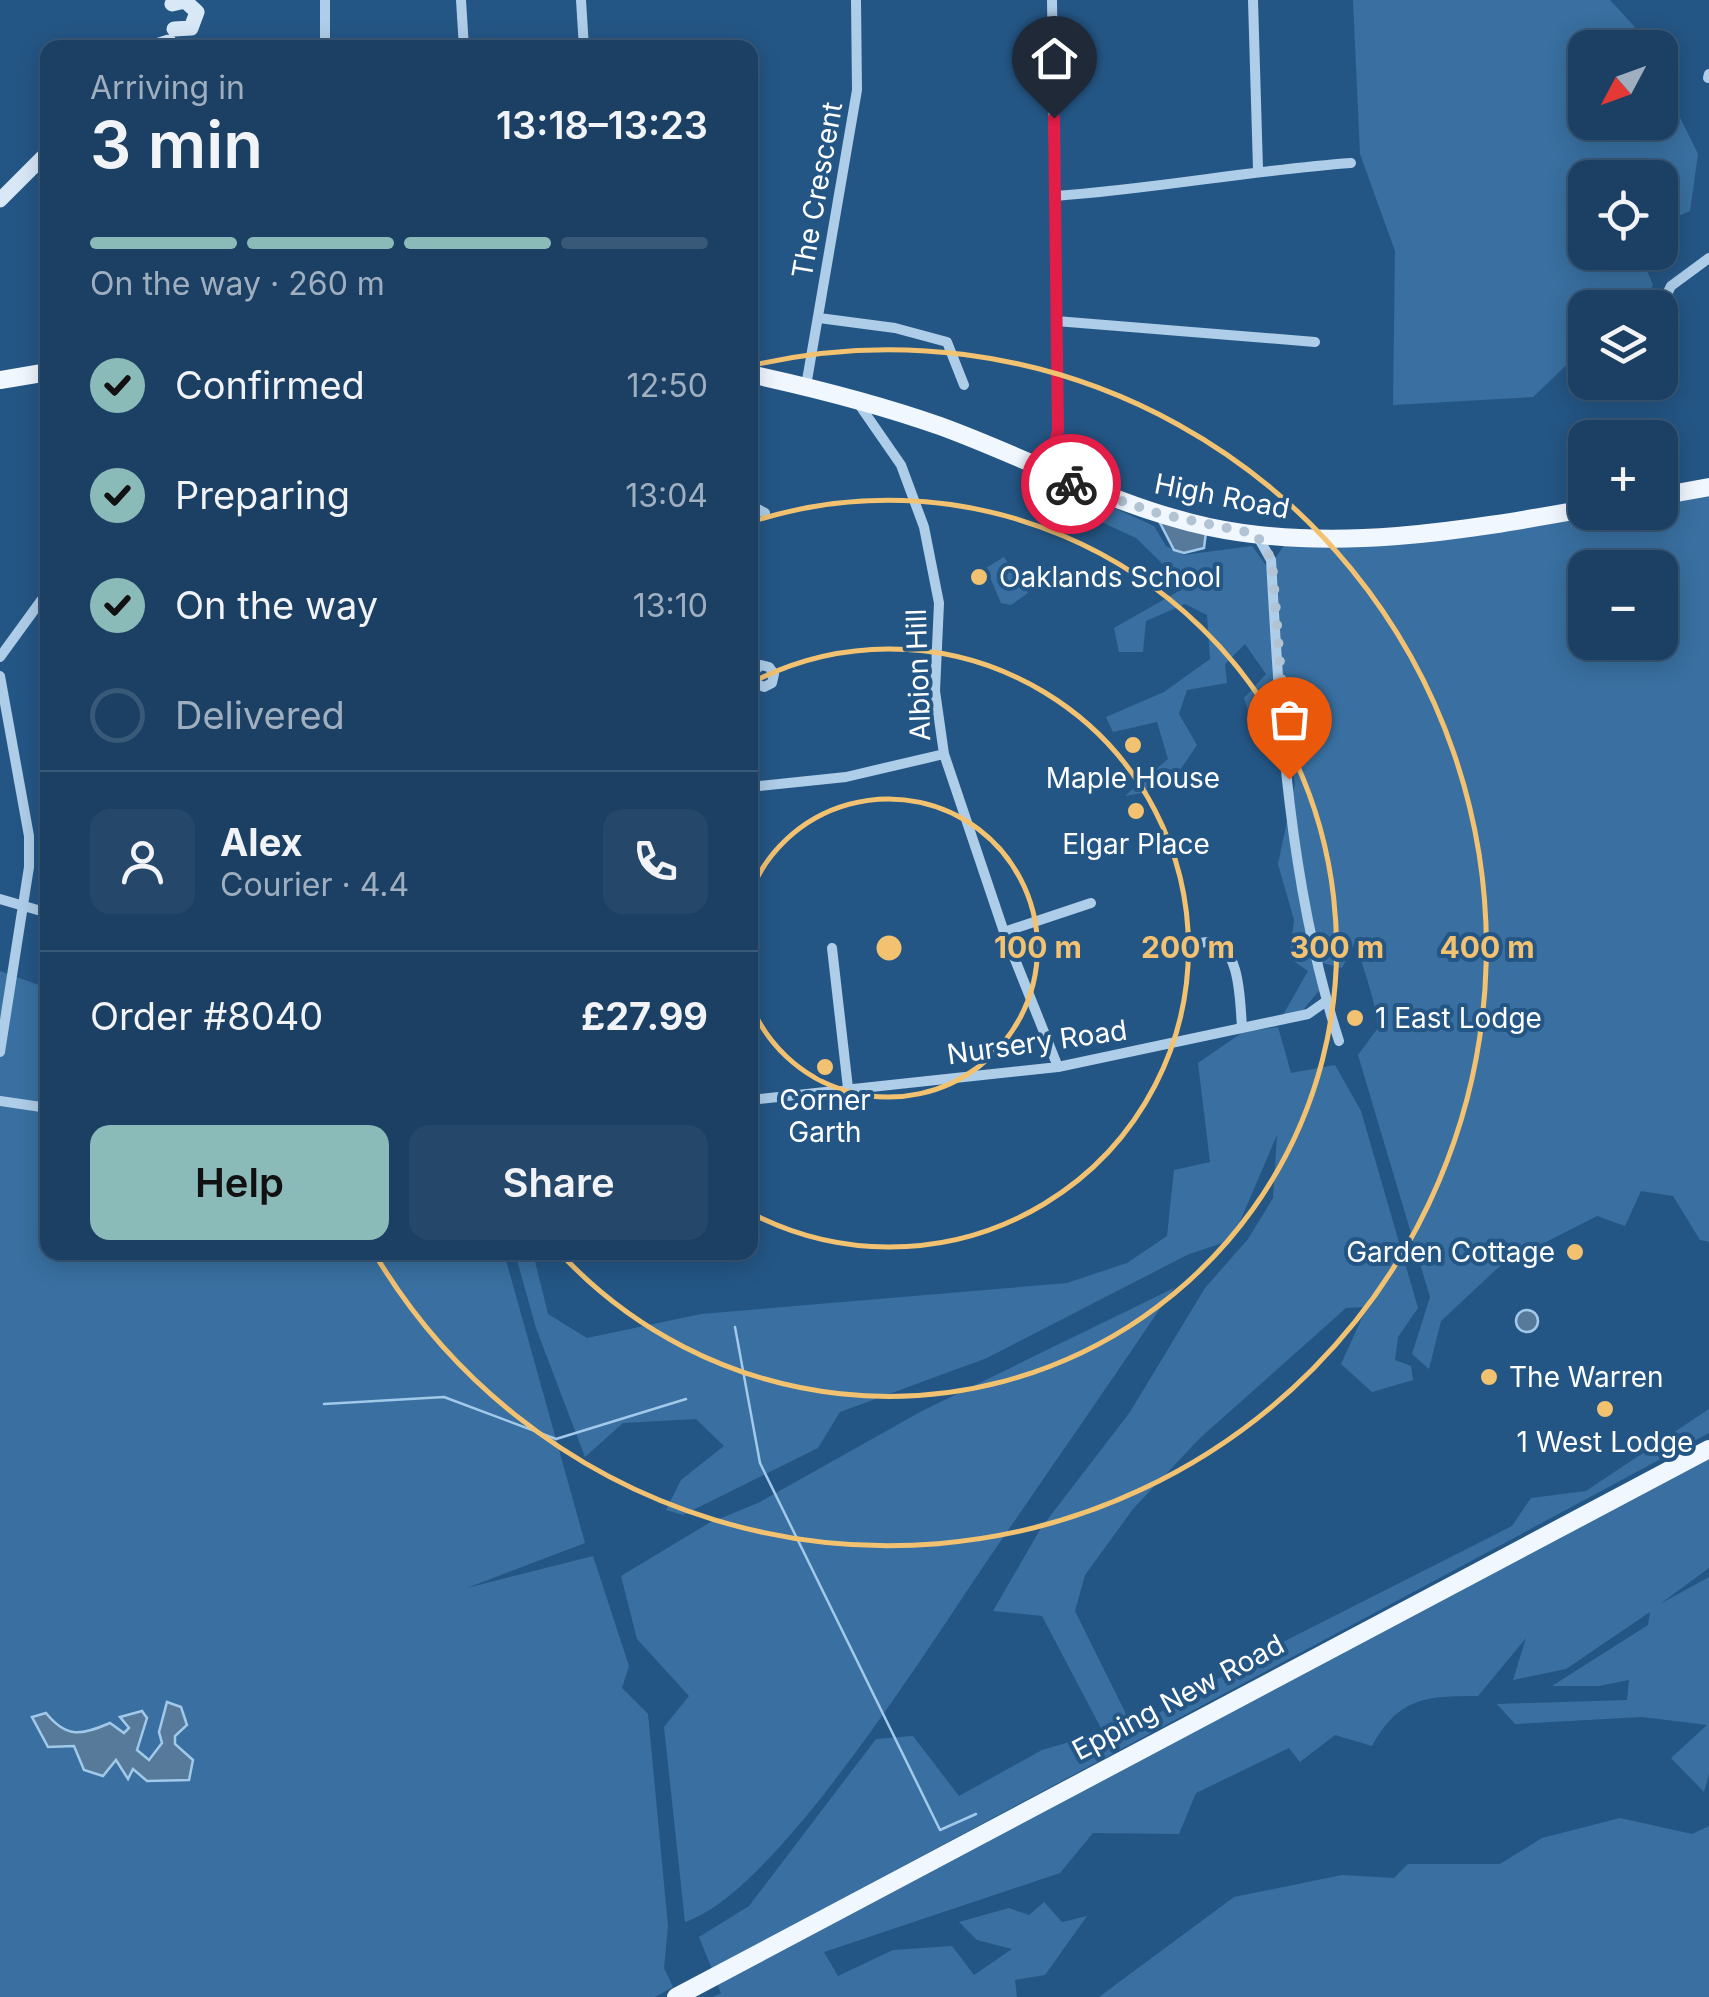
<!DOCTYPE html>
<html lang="en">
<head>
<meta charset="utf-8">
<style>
	body { margin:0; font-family:Inter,sans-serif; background:#24476a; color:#f1f3f6; height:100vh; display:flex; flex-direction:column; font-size:38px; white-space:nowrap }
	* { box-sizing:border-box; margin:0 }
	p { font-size:32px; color:#a0afbf }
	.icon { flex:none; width:55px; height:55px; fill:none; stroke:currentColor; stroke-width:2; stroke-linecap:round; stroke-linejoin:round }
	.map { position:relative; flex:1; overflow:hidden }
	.drawer { position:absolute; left:40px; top:40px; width:718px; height:1220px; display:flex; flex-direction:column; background:#1b4064; border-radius:20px; box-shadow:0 5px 25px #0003,0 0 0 2px #395978 }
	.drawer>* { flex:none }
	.needle { width:65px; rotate:229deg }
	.fabs { position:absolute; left:1568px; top:30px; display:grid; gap:20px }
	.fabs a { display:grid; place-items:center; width:110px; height:110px; border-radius:20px; background:#1b4064; box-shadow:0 5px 25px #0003,0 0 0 2px #395978; font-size:50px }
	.pin { position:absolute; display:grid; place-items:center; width:85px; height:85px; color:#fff; margin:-102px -42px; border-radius:50% 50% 50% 0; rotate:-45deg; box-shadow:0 0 10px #0007 }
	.pin .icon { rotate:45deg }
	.courier { position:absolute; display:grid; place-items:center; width:100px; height:100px; margin:-50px; border:8px solid #e11d48; border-radius:50%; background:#fff; color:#222; box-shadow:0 2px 12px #0007 }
	.headline em { font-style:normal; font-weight:600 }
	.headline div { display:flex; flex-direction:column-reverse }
	.headline { display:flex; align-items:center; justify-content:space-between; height:170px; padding:0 50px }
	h1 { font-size:65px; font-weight:600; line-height:75px }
	.bar { display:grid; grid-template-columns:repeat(4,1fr); gap:15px 10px; align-content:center; height:120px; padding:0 50px }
	.bar i { height:12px; border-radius:8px; background:#395978 }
	.bar .on { background:#8bbbb9 }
	.bar p { grid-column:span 4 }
	.line { display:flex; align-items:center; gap:25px; padding:0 50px; border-top:2px solid #395978 }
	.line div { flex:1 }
	.round { display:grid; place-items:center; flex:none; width:105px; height:105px; border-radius:20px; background:#24476a }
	ol { padding:0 50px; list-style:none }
	li { display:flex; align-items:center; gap:30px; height:110px }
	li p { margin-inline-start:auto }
	li .icon { padding:10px; border-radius:50%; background:#8bbbb9; color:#111; stroke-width:4 }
	li:last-child { color:#a0afbf }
	li i { width:55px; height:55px; border:5px solid #395978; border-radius:50% }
	.primary-button { display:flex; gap:20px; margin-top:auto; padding:20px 50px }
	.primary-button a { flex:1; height:115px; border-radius:20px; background:#8bbbb9; color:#111; font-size:40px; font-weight:600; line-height:115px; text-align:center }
	.primary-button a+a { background:#24476a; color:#f1f3f6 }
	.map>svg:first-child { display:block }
	.green { fill:#3970a1; fill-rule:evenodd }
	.water { fill:#577a9a; stroke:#a2c9e9; stroke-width:2.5 }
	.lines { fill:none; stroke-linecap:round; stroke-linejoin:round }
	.stream { stroke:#a2c9e9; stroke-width:2.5 }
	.street { stroke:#aecde8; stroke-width:10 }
	.secondary { stroke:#d8e8f7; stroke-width:15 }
	.primary { stroke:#f0f7fe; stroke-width:18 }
	.done { stroke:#b2c4d4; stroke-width:10; stroke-dasharray:0 18 }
	.route { stroke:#e11d48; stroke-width:12 }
	.ring { fill:none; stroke:#f2c271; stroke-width:5 }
	.poi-dot { fill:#f2c271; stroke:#245685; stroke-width:4 }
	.labels { text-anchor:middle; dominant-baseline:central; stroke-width:8; stroke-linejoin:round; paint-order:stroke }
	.street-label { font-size:28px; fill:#fff; stroke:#245685 }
	.poi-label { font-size:28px; fill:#fff; stroke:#245685 }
	.centre { fill:#f2c271; stroke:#245685; stroke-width:5 }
	.ring-label { font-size:30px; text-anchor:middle; font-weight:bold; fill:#f2c271; stroke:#245685; stroke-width:8; stroke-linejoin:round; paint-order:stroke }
</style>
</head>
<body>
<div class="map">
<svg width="1709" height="1997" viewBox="0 0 1709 1997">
	<rect width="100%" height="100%" fill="#245685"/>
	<path class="green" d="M 1353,0 L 1610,0 L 1634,26 L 1645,47 L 1585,48 L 1585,122 L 1660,122 L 1660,77 L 1698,154 L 1690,211 L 1660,224 L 1660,178 L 1585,178 L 1585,252 L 1640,253 L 1653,285 L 1642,307 L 1585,308 L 1585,356 L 1575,357 L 1533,397 L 1393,405 L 1395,251 L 1360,154 Z
		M 1065,486 L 1154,526 L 1166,546 L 1184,555 L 1252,546 L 1268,568 L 1286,543 L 1592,513 L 1660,512 L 1660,501 L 1709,492 L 1709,1242 L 1700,1240 L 1673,1196 L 1641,1191 L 1625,1226 L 1597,1216 L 1501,1265 L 1441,1321 L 1429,1369 L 1412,1354 L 1430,1297 L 1358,1055 L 1378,1028 C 1375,999 1364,970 1355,942 L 1342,968 L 1319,962 L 1322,987 L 1303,1010 L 1283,1015 L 1308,971 L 1289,958 L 1294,920 L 1278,864 L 1295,783 L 1281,710 L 1249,714 L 1244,698 L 1266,674 L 1245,644 L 1225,664 L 1227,683 L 1187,690 L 1179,714 L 1197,745 L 1168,788 L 1125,796 L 1168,759 L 1157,722 L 1113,732 L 1106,717 L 1164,692 L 1210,659 L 1207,615 L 1185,604 L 1146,621 L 1143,652 L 1119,652 L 1114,628 L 1186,587 L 1136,538 L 1030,489 ZM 1585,568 L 1660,568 L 1660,642 L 1585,642 Z
		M 1004,557 L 1028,593 L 1011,605 L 1001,603 L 986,568 Z
		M 0,971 L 47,988 L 48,1252 L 504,1253 L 585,1543 L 467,1588 L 593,1556 L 629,1666 L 622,1688 L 648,1714 L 668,1926 L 664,1968 L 673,1987 L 655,1997 L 0,1997 ZM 167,1702 L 181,1707 L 187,1725 L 175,1736 L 175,1744 L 193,1760 L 174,1779 L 148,1781 L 133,1769 L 128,1778 L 116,1760 L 74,1746 L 32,1717 L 46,1714 C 67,1739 82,1735 110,1723 L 123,1733 L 130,1728 L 121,1719 L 146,1718 L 137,1750 L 149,1760 L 162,1742 Z
		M 1278,1027 L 1291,1073 L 1335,1065 L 1361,1111 L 1418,1308 L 1398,1337 L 1395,1360 L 1411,1366 L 1413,1380 L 1372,1392 L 1341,1364 L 1367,1307 L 1346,1308 L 1200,1438 L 1133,1509 L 1085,1575 L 1075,1611 L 1133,1728 L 1273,1647 L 1512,1526 L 1531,1498 L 1586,1491 L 1709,1409 L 1709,1433 L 712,1969 L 699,1937 L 749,1906 L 876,1739 L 913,1736 L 959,1796 L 1042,1750 L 1103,1732 L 1042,1616 L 993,1611 L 1041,1528 L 1130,1412 L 1205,1288 L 1248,1239 L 1273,1198 L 1277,1135 L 1232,1240 L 1189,1254 L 987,1358 L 840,1412 L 818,1448 L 683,1515 L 666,1510 L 681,1480 L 724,1446 L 696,1419 L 623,1423 L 585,1457 L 536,1328 L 515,1253 L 533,1253 L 548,1314 L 587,1338 L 701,1314 L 1067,1283 L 1127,1263 L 1167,1236 L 1174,1170 L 1210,1162 L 1198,1063 L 1243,1032 Z
		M 1174,1288 C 1113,1378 1051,1468 989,1558 C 931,1643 776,1893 685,1922 L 664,1727 L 689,1696 L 637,1639 L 621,1576 L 709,1523 L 758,1503 L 922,1411 Z
		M 1709,1455 L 1709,1568 L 1660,1604 L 1709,1577 L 1709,1774 L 1704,1792 L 1671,1758 L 1707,1725 L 1642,1717 L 1515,1724 L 1497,1704 L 1627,1700 L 1629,1680 L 1599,1686 L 1552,1686 L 1648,1625 L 1650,1612 L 1566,1669 L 1513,1680 L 1526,1638 L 1478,1696 C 1426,1696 1399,1697 1372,1746 L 1335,1735 L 1300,1762 L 1289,1748 L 1196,1793 L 1179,1834 L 1093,1833 L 1060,1873 L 824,1952 L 838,1976 L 893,1950 L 952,1946 L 974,1975 L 1012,1949 L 977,1940 L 959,1922 L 1009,1908 L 1029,1915 L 1044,1902 L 1062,1922 L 1087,1916 L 1045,1975 L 1015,1980 L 1017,1997 L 713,1997 L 721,1993 L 717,1983 Z
		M 1620,1818 L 1692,1834 L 1709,1826 L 1709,1997 L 1099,1997 L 1234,1897 L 1342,1875 L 1394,1878 L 1408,1864 L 1500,1864 L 1542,1838 Z"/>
	<path class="water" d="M 1158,519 L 1206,532 L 1204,548 L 1184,553 L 1174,550 Z
		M1516 1321a11 11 0 1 1 22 0a11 11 0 1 1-22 0Z
		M 167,1702 L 181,1707 L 187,1725 L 175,1736 L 175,1744 L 193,1760 L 189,1780 L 147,1781 L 133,1769 L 128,1779 L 116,1760 L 103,1776 L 84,1770 L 74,1746 L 48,1747 L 32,1717 L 46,1713 C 67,1739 82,1735 110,1723 L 124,1733 L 129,1728 L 120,1717 L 142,1711 L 147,1718 L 137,1750 L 149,1760 L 162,1743 L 159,1732 Z"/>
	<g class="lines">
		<path class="stream" d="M 735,1327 L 760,1463 L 940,1830 L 976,1814
			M 324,1404 L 444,1397 L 556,1439 L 686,1399"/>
		<path class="street" d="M 461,0 L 464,48
			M 581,0 L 584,48
			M 1253,0 L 1258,169
			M 325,48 L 325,0
			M 1708,78 L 1709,74
			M 1055,196 C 1155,189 1252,170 1351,163
			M 1663,302 L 1671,286 L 1709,258
			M 819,318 L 895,328 L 947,342 L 964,385
			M 1056,321 L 1315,342
			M 806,386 L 857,90 L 856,0
			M 856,400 L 901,465 L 924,527 L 939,603 L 935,691 L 944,754 L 1004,932 L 1058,1067
			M 1049,473 L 1058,430 L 1052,0
			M 750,505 L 765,513
			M 1257,535 L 1271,560 C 1280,722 1289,886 1339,1041
			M 0,657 L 48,591
			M 0,676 L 29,836 L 29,867 L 0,1052
			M 750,681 L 764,687 L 772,683 L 774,674 L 769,667 L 761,665 L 754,671 L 753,680
			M 750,787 L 846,777 L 944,754
			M 0,899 L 48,913
			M 1004,932 L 1091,903
			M 832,948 L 848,1088
			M 1177,949 C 1186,947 1198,942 1209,942 C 1241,943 1240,1005 1242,1027
			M 750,1100 L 1058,1067 L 1308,1014 L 1325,1002
			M 0,1101 L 48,1108"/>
		<path class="secondary" d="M 172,4 L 185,1 L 197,12 L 191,28 L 174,29
			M 150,48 L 169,42
			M 0,200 L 48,152"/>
		<path class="primary" d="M 750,374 C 814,388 878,404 940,426 C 1031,459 1113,506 1209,527 C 1333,553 1462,531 1585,509
			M 0,380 L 48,372
			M 1660,496 L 1709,487
			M 676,1997 L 1709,1449"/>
	</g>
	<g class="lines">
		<path class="done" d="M 1071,484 L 1160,514 L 1256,534 L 1272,560 L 1289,779"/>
		<path class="route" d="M 1054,118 L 1058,430 L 1048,474 L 1071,484"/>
	</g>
	<g class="ring">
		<path d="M750 893A149 149 0 1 1 750 1003"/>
		<path d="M751 683A299 299 0 1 1 751 1213"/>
		<path d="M751 522A448 448 0 1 1 561 1254"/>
		<path d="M754 365A598 598 0 1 1 376 1256"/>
	</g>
	<g class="poi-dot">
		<circle cx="979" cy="577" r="10"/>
		<circle cx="1133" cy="745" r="10"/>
		<circle cx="1136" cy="811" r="10"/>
		<circle cx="1355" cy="1018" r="10"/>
		<circle cx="825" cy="1067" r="10"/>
		<circle cx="1575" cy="1252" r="10"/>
		<circle cx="1489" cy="1377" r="10"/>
		<circle cx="1605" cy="1409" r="10"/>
	</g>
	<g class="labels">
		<g class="street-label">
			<text transform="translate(817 190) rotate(-80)">The Crescent</text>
			<text transform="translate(1222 496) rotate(11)">High Road</text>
			<text transform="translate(918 675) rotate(-92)">Albion Hill</text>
			<text transform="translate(1037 1042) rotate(-8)">Nursery Road</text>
			<text transform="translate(1178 1697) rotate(-28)">Epping New Road</text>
		</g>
		<g class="poi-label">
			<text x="999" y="577" text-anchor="start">Oaklands School</text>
			<text x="1133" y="778">Maple House</text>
			<text x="1136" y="844">Elgar Place</text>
			<text x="1375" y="1018" text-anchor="start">1 East Lodge</text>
			<text x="825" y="1100">Corner<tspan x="825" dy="32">Garth</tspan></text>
			<text x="1555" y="1252" text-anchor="end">Garden Cottage</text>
			<text x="1509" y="1377" text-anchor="start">The Warren</text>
			<text x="1605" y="1442">1 West Lodge</text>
		</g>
	</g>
	<circle cx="889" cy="948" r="15" class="centre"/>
	<g class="ring-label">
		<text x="1038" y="958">100 m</text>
		<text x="1188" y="958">200 m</text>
		<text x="1337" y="958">300 m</text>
		<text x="1487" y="958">400 m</text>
	</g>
</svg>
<div class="fabs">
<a><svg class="needle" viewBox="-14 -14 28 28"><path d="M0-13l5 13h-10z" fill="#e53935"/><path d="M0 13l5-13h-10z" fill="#a0afbf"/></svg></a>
<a><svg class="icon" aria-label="locate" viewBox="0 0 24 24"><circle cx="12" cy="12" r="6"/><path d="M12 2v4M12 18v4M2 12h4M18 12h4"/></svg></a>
<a><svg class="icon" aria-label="layers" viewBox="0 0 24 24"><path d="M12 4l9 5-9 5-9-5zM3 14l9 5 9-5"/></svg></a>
<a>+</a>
<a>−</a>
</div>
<div class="pin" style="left:1289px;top:779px;background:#ea580c"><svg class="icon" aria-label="bag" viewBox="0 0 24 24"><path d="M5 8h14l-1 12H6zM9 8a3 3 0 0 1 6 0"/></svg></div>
<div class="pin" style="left:1054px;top:118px;background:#1f2937"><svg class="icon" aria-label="home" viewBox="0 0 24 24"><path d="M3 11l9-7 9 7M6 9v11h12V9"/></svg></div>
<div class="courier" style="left:1071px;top:484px"><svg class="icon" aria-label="bike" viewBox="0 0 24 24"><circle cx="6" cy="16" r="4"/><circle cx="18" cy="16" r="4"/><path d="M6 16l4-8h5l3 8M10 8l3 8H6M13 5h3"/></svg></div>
<section class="drawer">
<div class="headline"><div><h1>3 min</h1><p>Arriving in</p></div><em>13:18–13:23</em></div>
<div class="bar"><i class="on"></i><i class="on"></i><i class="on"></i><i></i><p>On the way · 260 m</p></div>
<ol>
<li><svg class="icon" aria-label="check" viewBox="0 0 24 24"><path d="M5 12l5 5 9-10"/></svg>Confirmed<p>12:50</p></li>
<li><svg class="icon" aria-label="check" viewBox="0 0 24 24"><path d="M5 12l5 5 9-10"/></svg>Preparing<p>13:04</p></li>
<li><svg class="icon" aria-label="check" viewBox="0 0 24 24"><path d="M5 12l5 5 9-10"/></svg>On the way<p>13:10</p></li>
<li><i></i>Delivered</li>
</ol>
<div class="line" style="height:180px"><a class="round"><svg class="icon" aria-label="person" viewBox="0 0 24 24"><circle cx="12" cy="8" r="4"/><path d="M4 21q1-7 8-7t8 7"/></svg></a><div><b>Alex</b><p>Courier · 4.4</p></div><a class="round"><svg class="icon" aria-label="phone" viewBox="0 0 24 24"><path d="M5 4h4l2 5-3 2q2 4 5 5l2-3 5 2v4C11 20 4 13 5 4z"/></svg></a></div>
<div class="line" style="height:130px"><div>Order #8040</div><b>£27.99</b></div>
<div class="primary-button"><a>Help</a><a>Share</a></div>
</section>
</div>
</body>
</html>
